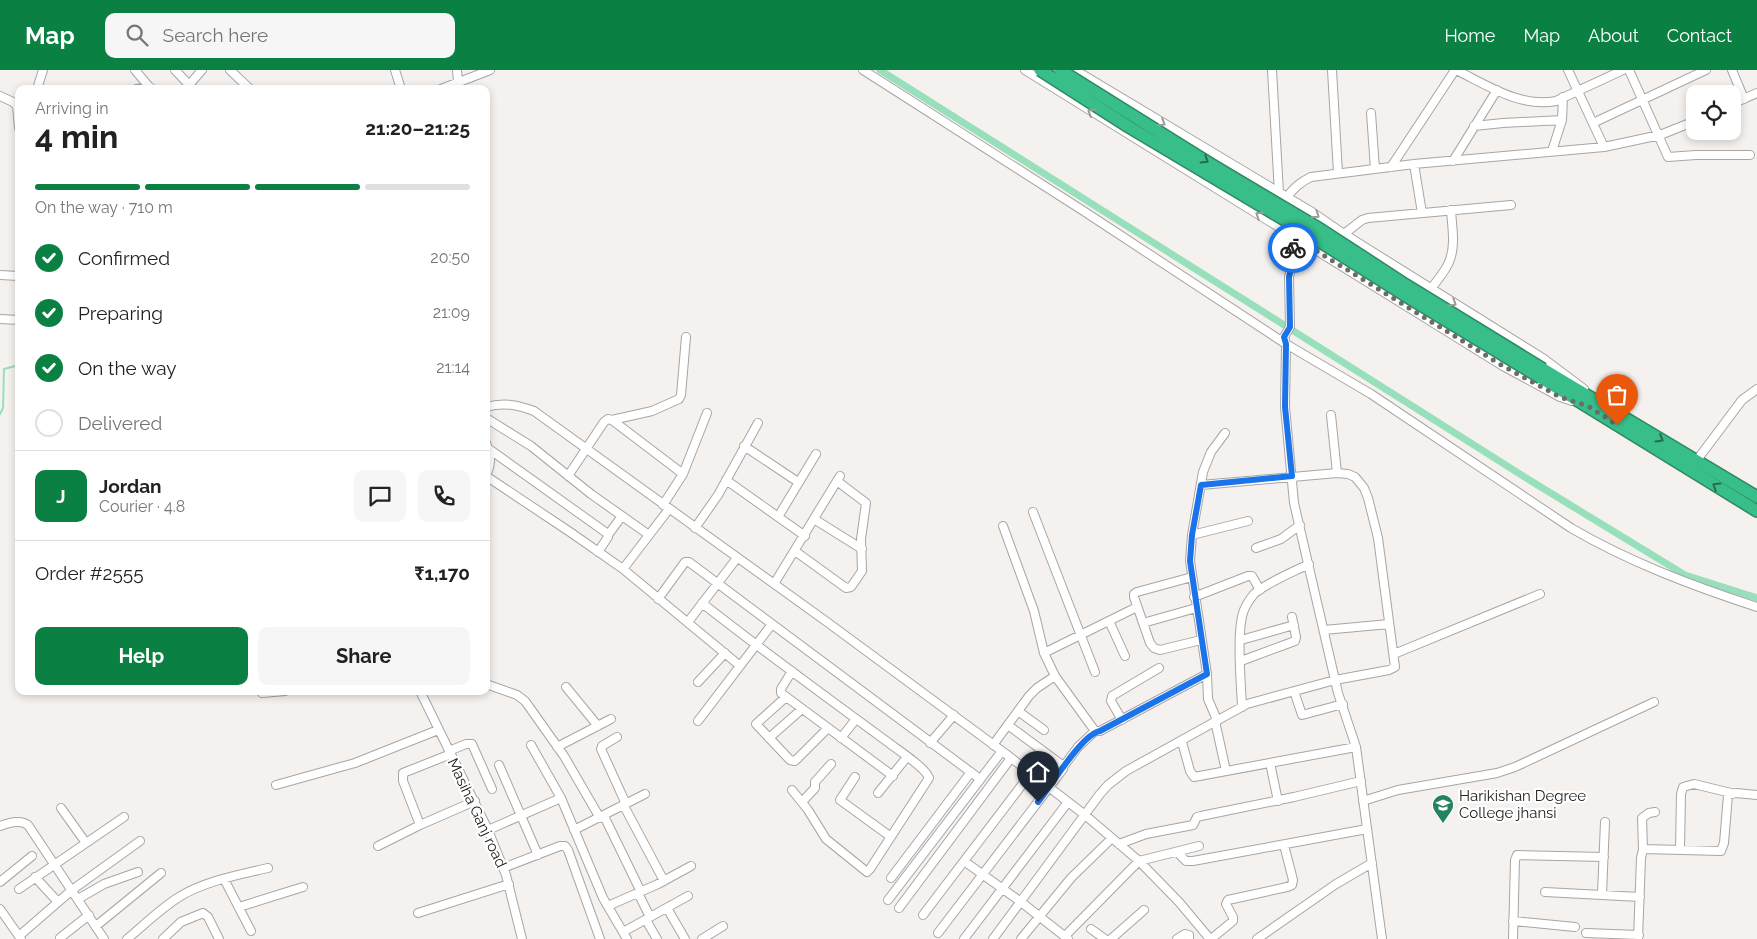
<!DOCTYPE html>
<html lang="en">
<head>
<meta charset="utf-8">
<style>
	body { margin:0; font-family:Raleway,sans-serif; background:#f6f6f6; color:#222; height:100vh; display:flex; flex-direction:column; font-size:19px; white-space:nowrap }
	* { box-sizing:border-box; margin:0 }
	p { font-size:16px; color:#767676 }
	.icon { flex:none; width:28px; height:28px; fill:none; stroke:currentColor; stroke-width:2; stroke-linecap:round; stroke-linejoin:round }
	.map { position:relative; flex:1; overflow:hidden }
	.details { position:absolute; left:15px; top:15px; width:475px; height:610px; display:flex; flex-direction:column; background:#fff; border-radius:10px; box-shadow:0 2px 8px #0003 }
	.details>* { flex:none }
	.buttons { position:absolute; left:1686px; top:15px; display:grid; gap:10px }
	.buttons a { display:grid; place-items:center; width:55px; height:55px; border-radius:10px; background:#fff; box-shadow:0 2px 8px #0003; font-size:25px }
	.pin { position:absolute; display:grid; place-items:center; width:42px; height:42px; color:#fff; margin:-51px -21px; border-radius:50% 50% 50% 0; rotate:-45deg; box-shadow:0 0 5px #0007 }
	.pin .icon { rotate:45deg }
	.courier { position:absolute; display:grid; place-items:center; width:50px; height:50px; margin:-25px; border:4px solid #1a73e8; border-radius:50%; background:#fff; color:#222; box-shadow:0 1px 6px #0007 }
	.overview em { font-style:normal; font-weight:700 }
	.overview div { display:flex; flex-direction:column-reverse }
	.overview { display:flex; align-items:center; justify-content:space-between; height:85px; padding:0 20px }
	h1 { font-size:32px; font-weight:700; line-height:38px }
	.bar { display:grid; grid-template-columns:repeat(4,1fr); gap:8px 5px; align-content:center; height:60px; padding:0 20px }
	.bar i { height:6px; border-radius:4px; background:#e0e0e0 }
	.bar .current { background:#0b8043 }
	.bar p { grid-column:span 4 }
	.line { display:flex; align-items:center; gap:12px; padding:0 20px; border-top:1px solid #e0e0e0 }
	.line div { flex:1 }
	.round { display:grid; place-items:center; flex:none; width:52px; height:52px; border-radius:10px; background:#f6f6f6 }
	ol { padding:0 20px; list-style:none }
	li { display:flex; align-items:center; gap:15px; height:55px }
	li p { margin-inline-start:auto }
	li .icon { padding:5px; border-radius:50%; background:#0b8043; color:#fff; stroke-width:4 }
	li:last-child { color:#767676 }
	li i { width:28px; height:28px; border:2px solid #e0e0e0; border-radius:50% }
	.primary-button { display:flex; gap:10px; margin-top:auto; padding:10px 20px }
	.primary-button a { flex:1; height:58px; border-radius:10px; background:#0b8043; color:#fff; font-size:20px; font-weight:700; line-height:58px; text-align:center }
	.primary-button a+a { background:#f6f6f6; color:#222 }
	header { display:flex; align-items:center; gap:30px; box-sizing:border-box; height:70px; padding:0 25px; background:#0b8043; color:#fff }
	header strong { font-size:24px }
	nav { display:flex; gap:28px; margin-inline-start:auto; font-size:18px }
	.search { width:350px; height:45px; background:#f6f6f6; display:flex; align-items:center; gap:12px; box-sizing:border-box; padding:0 18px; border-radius:10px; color:#767676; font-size:19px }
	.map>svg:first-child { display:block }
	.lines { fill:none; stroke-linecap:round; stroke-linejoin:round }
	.stream { stroke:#98dfbc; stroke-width:2 }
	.canal { stroke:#98dfbc; stroke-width:7 }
	.minor-casing { stroke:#a8a5a3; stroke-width:10 }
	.highway-casing { stroke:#308865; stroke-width:14 }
	.minor { stroke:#fff; stroke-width:8 }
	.highway { stroke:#37be89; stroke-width:11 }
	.highway-bridge-casing { stroke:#308865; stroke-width:14; stroke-linecap:butt }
	.highway-bridge { stroke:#37be89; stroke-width:11 }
	.oneway { stroke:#9c9c9c }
	.oneway2 { stroke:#2d6950 }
	.done { stroke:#6d6b6a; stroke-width:5; stroke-dasharray:0 9 }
	.route { stroke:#1a73e8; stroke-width:6 }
	.labels { text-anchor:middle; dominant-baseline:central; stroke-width:4.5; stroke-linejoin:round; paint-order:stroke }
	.poi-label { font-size:15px; fill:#242322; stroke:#fff; text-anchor:start }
	.street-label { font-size:15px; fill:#242322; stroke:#fff }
</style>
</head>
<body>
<header>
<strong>Map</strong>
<div class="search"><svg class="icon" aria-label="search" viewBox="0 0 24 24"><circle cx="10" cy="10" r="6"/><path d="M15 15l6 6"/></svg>Search here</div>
<nav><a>Home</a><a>Map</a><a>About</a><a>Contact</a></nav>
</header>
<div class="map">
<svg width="1757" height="869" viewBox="0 0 1757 869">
	<rect width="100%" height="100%" fill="#f5f1ef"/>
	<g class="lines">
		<path class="stream" d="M 0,344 L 3,338 L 4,299 L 19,295"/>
		<path class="canal" d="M 880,0 L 1531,411 L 1685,505 L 1757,528"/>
		<g class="minor-casing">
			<path id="minor" d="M 135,0 L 151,19
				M 175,0 L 193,19
				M 230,0 L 250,19
				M 395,0 L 401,19
				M 457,0 L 458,12
				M 863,0 L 1082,140 L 1286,274 L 1371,324 L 1571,458 C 1629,492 1693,516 1757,537
				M 1025,0 L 1503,296 L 1560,327 L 1572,331
				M 1075,0 L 1312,142 L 1344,164 L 1544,289 L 1584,319
				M 1272,0 L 1279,123
				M 1332,0 L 1338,103
				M 1456,0 C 1487,15 1520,38 1556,31 L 1623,0
				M 1568,0 L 1604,77
				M 1629,0 L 1668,87 L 1696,85 L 1750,85
				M 1732,0 L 1744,29
				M 189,15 L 202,0
				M 37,19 L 43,0
				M 136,19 L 150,17
				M 441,19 L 490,0
				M 0,26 L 13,32 L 17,36 L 19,58
				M 1732,34 L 1757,23
				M 1371,43 L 1375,99
				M 1593,53 L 1706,0
				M 1474,56 L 1503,53 L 1562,50
				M 1552,81 L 1562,50 L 1563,27
				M 1453,91 L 1497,20
				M 1414,94 L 1422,143
				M 1391,97 L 1455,0
				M 1285,127 L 1286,162 L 1295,183 L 1289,207 L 1290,257 L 1284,267 L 1286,274 L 1285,337 L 1294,433 L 1338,623 L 1356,677 L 1382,869
				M 1286,128 C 1294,118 1300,112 1311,107 L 1414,94 L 1604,77 L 1660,65 L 1695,51
				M 1344,164 L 1362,150 L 1368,148 L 1511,135
				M 0,205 L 19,206
				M 1431,219 C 1437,210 1445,202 1449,192 C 1456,176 1452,157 1451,140
				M 0,249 L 19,250
				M 486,337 C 504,332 518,335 534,341 L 827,552 L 1006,684 L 1085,745 L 1139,791 L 1179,832 L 1210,869
				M 1331,345 L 1337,403
				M 486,348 L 531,376 L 591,424 L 649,465
				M 612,350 L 652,341 L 679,329 L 681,325 L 686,267
				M 486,373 C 491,384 492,394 486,405
				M 744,376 L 798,412
				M 489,379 L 608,464 L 608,467 L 598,482
				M 1697,390 L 1742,330 L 1757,319
				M 486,406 L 570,462 L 623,499 L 739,595
				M 568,406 L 604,352 L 608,349 L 612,350 L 683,404
				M 726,410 L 805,466
				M 663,435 L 683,404 L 707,343
				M 1033,442 L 1095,602
				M 778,447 L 816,384
				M 814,449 L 862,479
				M 1003,456 L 1034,541 L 1044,583 L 1055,606 L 1095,661 L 1100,661 L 1207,604
				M 695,458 L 718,425 L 758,353
				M 608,465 L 622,446
				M 1192,465 L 1248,451
				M 1256,478 L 1281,469 L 1300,455
				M 795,481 L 846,518 L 851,517 L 862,501 L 861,469 L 866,433 L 837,411
				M 623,499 L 669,439
				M 1192,507 L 1137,522 L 1134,524 L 1134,527 L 1150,573 L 1154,578 L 1160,580 L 1201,570
				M 774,514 L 840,406
				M 1194,527 L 1248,506 L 1252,506 L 1260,520
				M 658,529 L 685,492 L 689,492 L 980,709
				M 702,533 C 763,581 826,627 889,673 C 898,680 926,698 929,708 L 870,799 L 867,802 L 826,769 L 808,740 L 792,720
				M 1109,551 L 1125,586
				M 688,552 L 737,488
				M 1143,553 L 1196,538
				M 1324,560 L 1389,554
				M 1241,570 L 1294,555
				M 1044,583 L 1137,537
				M 1394,584 L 1540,524
				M 1241,591 L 1295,571 L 1296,567 L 1292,547
				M 792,601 L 781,619 L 781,623 L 893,706
				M 698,612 L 725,583
				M 486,614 L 517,625 L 525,631 L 564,686 L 600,748
				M 566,617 L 598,656
				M 420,621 L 488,760 L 506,805 L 522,869
				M 1294,621 L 1302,645 L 1343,634
				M 262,623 L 285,621
				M 786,627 L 756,654 L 790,690 L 795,691 L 828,658
				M 1242,637 C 1241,613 1236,560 1244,540 C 1246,535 1250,529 1254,524 C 1266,513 1293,502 1309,494
				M 1018,641 L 1044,660
				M 1122,650 L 1111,631 L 1112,626 L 1159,598
				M 1217,650 L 1208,629 L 1207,604 L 1190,491 L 1192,465 L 1203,402 L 1211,382 L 1225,363
				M 698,651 L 772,554
				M 1215,651 L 1226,701
				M 617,667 L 602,676 L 601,679 L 626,734
				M 769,668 L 802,639
				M 841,668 L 856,649
				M 1182,672 L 1190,701 L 1194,707 L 1356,677
				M 930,673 L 954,645
				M 531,675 L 561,728 L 603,828 L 627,869
				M 993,675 L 1029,626 L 1037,618 L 1055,606
				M 557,677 L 611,649
				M 449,681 L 466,674 L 472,674 L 492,719
				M 1270,693 L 1278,731
				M 499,695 L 538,785
				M 1063,697 L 1078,677 L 1095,661
				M 855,707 L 840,730 L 891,767
				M 276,715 L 355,693 L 438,660
				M 878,723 L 907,687
				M 1363,731 L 1398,720 L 1497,703 L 1515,697 L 1654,632
				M 802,732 L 815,718 L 815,712 L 831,694
				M 624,736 L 664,811
				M 61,738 L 86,773
				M 604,746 L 641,822
				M 420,755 L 403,711 L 403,703 L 451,684
				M 0,756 C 9,753 20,749 28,755 L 104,869
				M 488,760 L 561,728
				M 574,760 L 645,724
				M 1119,774 L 1146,764 L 1193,755 L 1197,747 L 1201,746 L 1294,727 L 1361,711
				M 378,776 L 420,755 L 475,731
				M 1643,779 L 1642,748 L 1649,743 L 1655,742
				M 1680,780 L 1681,724 L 1683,717 L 1694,714 L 1731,723
				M 1177,782 L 1186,791 L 1193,791 L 1367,759
				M 964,791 L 1021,832 L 1068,869
				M 503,798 L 560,776 L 565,776 L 568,780 L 600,869
				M 35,807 L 58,832
				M 891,808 L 971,702
				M 224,809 L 251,861
				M 0,812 L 32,786
				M 19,819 L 124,747
				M 1545,822 L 1640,827
				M 638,823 L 650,847
				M 1602,824 L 1605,752
				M 78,829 L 104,814 L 138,802
				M 888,830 L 1002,681
				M 608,836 L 658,814 L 691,796
				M 239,837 L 303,817
				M 667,838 L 685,869
				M 899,838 L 1011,688
				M 0,839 L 21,869
				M 418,843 L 509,814
				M 923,845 L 1031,703
				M 646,850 L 657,869
				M 1513,851 L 1575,857
				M 96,856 L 161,803
				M 1091,859 L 1105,869
				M 623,862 L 688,826
				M 938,863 L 1063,699 L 1062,695 L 1008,655
				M 1586,863 L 1639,865
				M 19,866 L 72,820 L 140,771
				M 1065,866 L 1139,791 L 1199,776
				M 60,868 L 89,845
				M 127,869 C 144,855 160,839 179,827 C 205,811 238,805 268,798
				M 163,869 L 181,852 L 203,843 L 208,847 L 219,869
				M 702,869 L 723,856
				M 964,869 L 1068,732
				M 993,869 L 1100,724 L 1108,715 L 1126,701 L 1247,634 L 1335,610 L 1389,600 L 1395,597 L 1378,468 L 1368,428 L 1364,418 L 1355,407 L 1348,404 L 1337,403 L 1201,415
				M 1021,869 L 1071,808 L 1112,768
				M 1111,869 L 1144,840
				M 1177,869 L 1185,864 L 1189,865 L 1189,869
				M 1211,869 L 1233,851 L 1233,847 L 1226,834 L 1228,830 L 1287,817 L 1292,815 L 1293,810 L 1284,775
				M 1257,869 L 1336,814 L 1372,793
				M 1513,869 L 1515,790 L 1517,785 L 1604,787
				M 1638,869 L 1641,788 L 1643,779 L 1721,781 L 1724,773 L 1728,725 L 1736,723 L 1757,725"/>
		</g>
		<g class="highway-casing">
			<path id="highway" d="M 1543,299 L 1757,427
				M 1541,308 L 1757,441"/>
		</g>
		<use href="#minor" class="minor"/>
		<use href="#highway" class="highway"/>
		<g class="highway-bridge-casing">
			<path id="highway-bridge" d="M 1040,0 L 1129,57 L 1300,159 L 1411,229 L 1541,308
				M 1060,0 L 1212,95 L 1320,159 L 1406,215 L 1543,299"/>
		</g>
		<use href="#highway-bridge" class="highway-bridge"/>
	</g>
	<defs><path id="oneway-chevron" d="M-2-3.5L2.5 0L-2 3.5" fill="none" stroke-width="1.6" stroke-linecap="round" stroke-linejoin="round" transform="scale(1.25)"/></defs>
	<g class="oneway">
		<use href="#oneway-chevron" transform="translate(1091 42) rotate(-149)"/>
		<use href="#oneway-chevron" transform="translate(1162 53) rotate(31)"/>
		<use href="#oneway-chevron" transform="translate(1259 145) rotate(-147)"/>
		<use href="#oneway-chevron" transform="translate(1316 145) rotate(33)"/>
		<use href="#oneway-chevron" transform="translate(1453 233) rotate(32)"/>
	</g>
	<g class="oneway2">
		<use href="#oneway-chevron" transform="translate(1205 90) rotate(32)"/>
		<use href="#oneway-chevron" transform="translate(1660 369) rotate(31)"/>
		<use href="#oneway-chevron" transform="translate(1716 416) rotate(-148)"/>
	</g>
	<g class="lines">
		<path class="done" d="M 1293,178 L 1286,162 L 1503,296 L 1560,327 L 1588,336 L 1617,355"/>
		<path class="route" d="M 1038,732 C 1051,716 1082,664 1100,661 L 1207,604 L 1190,491 L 1192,465 L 1201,415 L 1292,406 L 1285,337 L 1286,274 L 1284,267 L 1290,257 L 1289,207 L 1295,183 L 1293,178"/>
	</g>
	<defs>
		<g id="university-pin" transform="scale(1.125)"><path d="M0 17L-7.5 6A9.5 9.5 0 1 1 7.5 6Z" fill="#21845d" stroke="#fff"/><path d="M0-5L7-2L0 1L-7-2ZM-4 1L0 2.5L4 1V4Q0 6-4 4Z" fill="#fff"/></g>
	</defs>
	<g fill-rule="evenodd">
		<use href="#university-pin" x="1443" y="735"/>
	</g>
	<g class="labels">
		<g class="poi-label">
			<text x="1459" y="726">Harikishan Degree<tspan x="1459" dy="17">College jhansi</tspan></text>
		</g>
		<g class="street-label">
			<text transform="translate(477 743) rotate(65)">Masiha Ganj road</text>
		</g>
	</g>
</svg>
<div class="buttons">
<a><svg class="icon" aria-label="locate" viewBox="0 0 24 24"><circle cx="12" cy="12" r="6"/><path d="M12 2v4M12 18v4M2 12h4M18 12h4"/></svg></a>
</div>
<div class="pin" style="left:1617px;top:355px;background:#ea580c"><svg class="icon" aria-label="bag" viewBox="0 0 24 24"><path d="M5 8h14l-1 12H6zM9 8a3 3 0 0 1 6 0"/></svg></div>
<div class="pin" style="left:1038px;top:732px;background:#1f2937"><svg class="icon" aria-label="home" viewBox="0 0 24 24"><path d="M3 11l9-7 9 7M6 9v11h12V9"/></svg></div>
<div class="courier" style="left:1293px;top:178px"><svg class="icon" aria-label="bike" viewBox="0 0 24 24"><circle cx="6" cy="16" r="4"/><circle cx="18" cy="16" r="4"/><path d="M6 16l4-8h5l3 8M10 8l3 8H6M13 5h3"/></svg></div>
<section class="details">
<div class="overview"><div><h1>4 min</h1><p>Arriving in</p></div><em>21:20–21:25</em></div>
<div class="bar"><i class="current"></i><i class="current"></i><i class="current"></i><i></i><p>On the way · 710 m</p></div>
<ol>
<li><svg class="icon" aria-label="check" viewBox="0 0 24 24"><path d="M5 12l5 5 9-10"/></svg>Confirmed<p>20:50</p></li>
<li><svg class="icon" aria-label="check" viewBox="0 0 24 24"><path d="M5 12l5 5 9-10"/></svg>Preparing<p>21:09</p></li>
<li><svg class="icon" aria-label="check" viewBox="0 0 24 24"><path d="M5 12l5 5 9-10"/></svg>On the way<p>21:14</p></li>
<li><i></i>Delivered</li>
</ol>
<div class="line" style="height:90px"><b class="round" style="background:#0b8043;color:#fff">J</b><div><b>Jordan</b><p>Courier · 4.8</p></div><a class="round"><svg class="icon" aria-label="chat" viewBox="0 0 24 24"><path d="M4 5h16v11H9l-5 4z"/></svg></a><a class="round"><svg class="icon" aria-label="phone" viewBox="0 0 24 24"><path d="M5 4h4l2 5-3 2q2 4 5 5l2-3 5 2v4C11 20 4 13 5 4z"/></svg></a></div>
<div class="line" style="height:65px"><div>Order #2555</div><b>₹1,170</b></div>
<div class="primary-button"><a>Help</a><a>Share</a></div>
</section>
</div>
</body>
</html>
